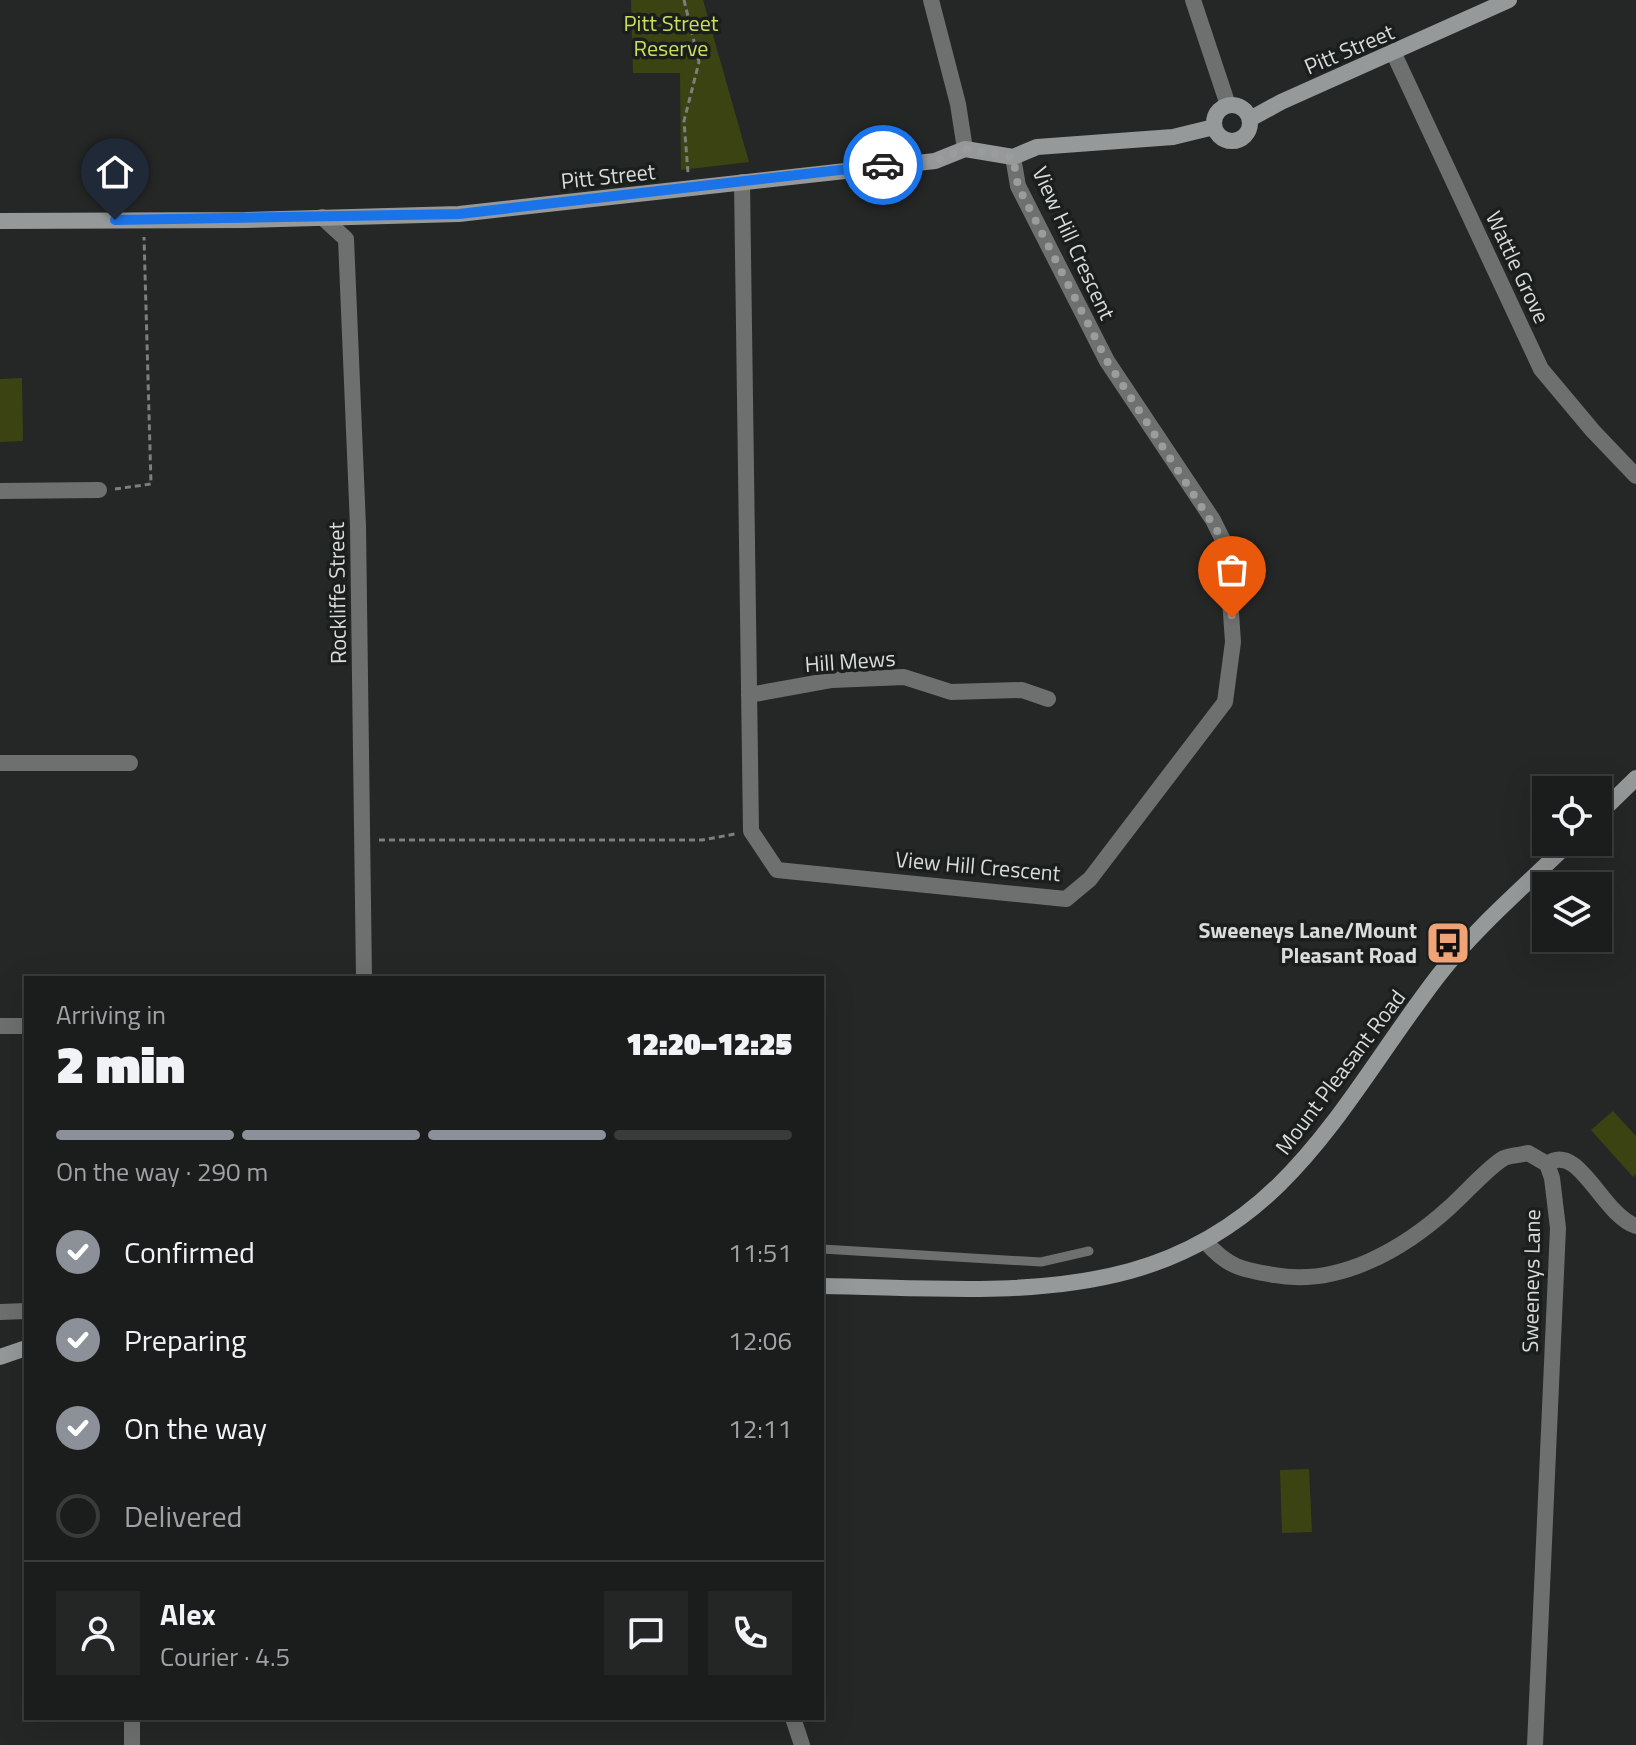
<!DOCTYPE html>
<html lang="en">
<head>
<meta charset="utf-8">
<style>
	body { margin:0; font-family:"Titillium Web",sans-serif; background:#242625; color:#f1f3f6; height:100vh; display:flex; flex-direction:column; font-size:30px; white-space:nowrap }
	* { box-sizing:border-box; margin:0 }
	p { font-size:26px; color:#a0a2a3 }
	.icon { flex:none; width:44px; height:44px; fill:none; stroke:currentColor; stroke-width:2; stroke-linecap:round; stroke-linejoin:round }
	.map { position:relative; flex:1; overflow:hidden }
	.sheet { position:absolute; left:24px; top:976px; width:800px; height:744px; display:flex; flex-direction:column; background:#1b1d1c; border-radius:0px; box-shadow:0 8px 32px #0002,0 0 0 2px #393b3b }
	.sheet>* { flex:none }
	.fabs { position:absolute; left:1532px; top:776px; display:grid; gap:16px }
	.fabs a { display:grid; place-items:center; width:80px; height:80px; border-radius:0px; background:#1b1d1c; box-shadow:0 8px 32px #0002,0 0 0 2px #393b3b; font-size:40px }
	.pin { position:absolute; display:grid; place-items:center; width:68px; height:68px; color:#fff; margin:-82px -34px; border-radius:50% 50% 50% 0; rotate:-45deg; box-shadow:0 0 8px #0007 }
	.pin .icon { rotate:45deg }
	.courier { position:absolute; display:grid; place-items:center; width:80px; height:80px; margin:-40px; border:6px solid #1a73e8; border-radius:50%; background:#fff; color:#222; box-shadow:0 2px 10px #0007 }
	.summary em { font-style:normal; font-weight:800 }
	.summary div { display:flex; flex-direction:column-reverse }
	.summary { display:flex; align-items:center; justify-content:space-between; height:136px; padding:0 32px }
	h1 { font-size:52px; font-weight:800; line-height:60px }
	.bar { display:grid; grid-template-columns:repeat(4,1fr); gap:12px 8px; align-content:center; height:96px; padding:0 32px }
	.bar i { height:10px; border-radius:6px; background:#393b3b }
	.bar .selected { background:#8c9099 }
	.bar p { grid-column:span 4 }
	.line { display:flex; align-items:center; gap:20px; padding:0 32px; border-top:2px solid #393b3b }
	.line div { flex:1 }
	.round { display:grid; place-items:center; flex:none; width:84px; height:84px; border-radius:0px; background:#242625 }
	ol { padding:0 32px; list-style:none }
	li { display:flex; align-items:center; gap:24px; height:88px }
	li p { margin-inline-start:auto }
	li .icon { padding:8px; border-radius:50%; background:#8c9099; color:#fff; stroke-width:4 }
	li:last-child { color:#a0a2a3 }
	li i { width:44px; height:44px; border:4px solid #393b3b; border-radius:50% }
	.map>svg:first-child { display:block }
	.green { fill:#3c4312 }
	.lines { fill:none; stroke-linecap:round; stroke-linejoin:round }
	.path { stroke:#7c7f7d; stroke-width:3; stroke-dasharray:6 4; stroke-linecap:butt }
	.lane { stroke:#6d706f; stroke-width:9 }
	.street { stroke:#6d706f; stroke-width:16 }
	.secondary { stroke:#969999; stroke-width:16 }
	.done { stroke:#9a9d9b; stroke-width:8; stroke-dasharray:0 14.4 }
	.route { stroke:#1a73e8; stroke-width:10 }
	.labels { text-anchor:middle; dominant-baseline:central; stroke-width:7; stroke-linejoin:round; paint-order:stroke }
	.park-label { font-size:22px; fill:#cbdf5f; stroke:#1a1e1c }
	.street-label { font-size:22px; fill:#d9dcda; stroke:#1a1e1c }
	.poi-label { font-size:22px; font-weight:bold; fill:#d9dcda; stroke:#1a1e1c; text-anchor:end }
</style>
</head>
<body>
<div class="map">
<svg width="1636" height="1745" viewBox="0 0 1636 1745">
	<rect width="100%" height="100%" fill="#242725"/>
	<path class="green" d="M 631,0 L 703,0 L 749,162 L 681,170 L 680,73 L 633,73 Z
		M 22,378 L 23,441 L 0,442 L 0,379 Z
		M 1613,1111 L 1636,1136 L 1636,1174 L 1633,1177 L 1591,1130 Z
		M 1309,1469 L 1312,1532 L 1282,1533 L 1280,1470 Z"/>
	<g class="lines">
		<path class="path" d="M 684,0 L 699,62 L 684,121 L 688,173
			M 115,489 L 151,484 L 144,237
			M 379,840 L 702,840 L 735,834"/>
		<path class="lane" d="M 822,1249 L 1041,1262 L 1089,1251"/>
		<path class="street" d="M 931,0 L 958,104 L 965,149
			M 1193,0 L 1228,105
			M 1394,54 L 1541,369 L 1593,431 L 1636,476
			M 742,182 L 751,831 L 777,870 L 1066,899 L 1090,879 L 1225,702 L 1233,642 L 1228,570 L 1223,540 L 1213,520 L 1107,361 L 1018,186 L 1013,157
			M 322,217 L 346,239 L 358,526 L 364,978
			M 0,491 L 99,490
			M 749,695 L 832,680 L 904,677 L 951,692 L 1022,690 L 1048,699
			M 0,763 L 130,763
			M 0,1026 L 26,1026
			M 1547,1164 C 1579,1141 1601,1214 1636,1226
			M 1206,1242 C 1227,1267 1243,1270 1274,1275 C 1339,1287 1404,1249 1450,1207 C 1465,1194 1487,1168 1504,1158 C 1511,1155 1521,1155 1528,1153 L 1547,1164 L 1552,1178 L 1558,1228 L 1535,1745
			M 0,1312 L 26,1311
			M 132,1718 L 132,1745
			M 793,1718 L 802,1745"/>
		<path class="secondary" d="M1214 123a18 18 0 1 1 36 0a18 18 0 1 1-36 0Z
			M 1250,119 L 1281,102 L 1509,0
			M 0,221 L 245,220 L 459,214 L 935,161 L 965,149 L 1013,157 L 1037,147 L 1173,137 L 1214,127
			M 1598,815 L 1636,778
			M 822,1286 C 924,1287 1031,1298 1130,1271 C 1290,1227 1345,1097 1438,976 C 1476,927 1526,885 1570,842
			M 0,1357 L 26,1348"/>
	</g>
	<g class="lines">
		<path class="done" d="M 883,165 L 935,161 L 965,149 L 1013,157 L 1018,186 L 1107,361 L 1223,540 L 1232,618"/>
		<path class="route" d="M 115,220 L 459,214 L 883,165"/>
	</g>
	<defs>
		<g id="bus-square" transform="scale(2.3)"><rect x="-9" y="-9" width="18" height="18" rx="4" fill="#efa377" stroke="#1a1e1c"/><path d="M-5-6H5V4H4V6H2V4H-2V6H-4V4H-5ZM-3.5-4V0h7V-4ZM-3.5 1.2v1.5H-2V1.2ZM2 1.2v1.5H3.5V1.2Z" fill="#111"/></g>
	</defs>
	<g fill-rule="evenodd">
		<use href="#bus-square" x="1448" y="943"/>
	</g>
	<g class="labels">
		<g class="park-label">
			<text x="671" y="23">Pitt Street<tspan x="671" dy="25">Reserve</tspan></text>
		</g>
		<g class="street-label">
			<text transform="translate(1349 49) rotate(-23)">Pitt Street</text>
			<text transform="translate(608 176) rotate(-6)">Pitt Street</text>
			<text transform="translate(1074 243) rotate(65)">View Hill Crescent</text>
			<text transform="translate(1518 267) rotate(65)">Wattle Grove</text>
			<text transform="translate(337 593) rotate(-91)">Rockliffe Street</text>
			<text transform="translate(850 661) rotate(-4)">Hill Mews</text>
			<text transform="translate(978 866) rotate(5)">View Hill Crescent</text>
			<text transform="translate(1340 1072) rotate(-53)">Mount Pleasant Road</text>
			<text transform="translate(1531 1281) rotate(-89)">Sweeneys Lane</text>
		</g>
		<g class="poi-label">
			<text x="1417" y="930">Sweeneys Lane/Mount<tspan x="1417" dy="25">Pleasant Road</tspan></text>
		</g>
	</g>
</svg>
<div class="fabs">
<a><svg class="icon" aria-label="locate" viewBox="0 0 24 24"><circle cx="12" cy="12" r="6"/><path d="M12 2v4M12 18v4M2 12h4M18 12h4"/></svg></a>
<a><svg class="icon" aria-label="layers" viewBox="0 0 24 24"><path d="M12 4l9 5-9 5-9-5zM3 14l9 5 9-5"/></svg></a>
</div>
<div class="pin" style="left:1232px;top:618px;background:#ea580c"><svg class="icon" aria-label="bag" viewBox="0 0 24 24"><path d="M5 8h14l-1 12H6zM9 8a3 3 0 0 1 6 0"/></svg></div>
<div class="pin" style="left:115px;top:220px;background:#1f2937"><svg class="icon" aria-label="home" viewBox="0 0 24 24"><path d="M3 11l9-7 9 7M6 9v11h12V9"/></svg></div>
<div class="courier" style="left:883px;top:165px"><svg class="icon" aria-label="car" viewBox="0 0 24 24"><path d="M5 17H2v-5l4-1 3-4h7l3 4 3 1v5h-3M9 17h6M6 11h13"/><circle cx="7" cy="17" r="2"/><circle cx="17" cy="17" r="2"/></svg></div>
<section class="sheet">
<div class="summary"><div><h1>2 min</h1><p>Arriving in</p></div><em>12:20–12:25</em></div>
<div class="bar"><i class="selected"></i><i class="selected"></i><i class="selected"></i><i></i><p>On the way · 290 m</p></div>
<ol>
<li><svg class="icon" aria-label="check" viewBox="0 0 24 24"><path d="M5 12l5 5 9-10"/></svg>Confirmed<p>11:51</p></li>
<li><svg class="icon" aria-label="check" viewBox="0 0 24 24"><path d="M5 12l5 5 9-10"/></svg>Preparing<p>12:06</p></li>
<li><svg class="icon" aria-label="check" viewBox="0 0 24 24"><path d="M5 12l5 5 9-10"/></svg>On the way<p>12:11</p></li>
<li><i></i>Delivered</li>
</ol>
<div class="line" style="height:144px"><a class="round"><svg class="icon" aria-label="person" viewBox="0 0 24 24"><circle cx="12" cy="8" r="4"/><path d="M4 21q1-7 8-7t8 7"/></svg></a><div><b>Alex</b><p>Courier · 4.5</p></div><a class="round"><svg class="icon" aria-label="chat" viewBox="0 0 24 24"><path d="M4 5h16v11H9l-5 4z"/></svg></a><a class="round"><svg class="icon" aria-label="phone" viewBox="0 0 24 24"><path d="M5 4h4l2 5-3 2q2 4 5 5l2-3 5 2v4C11 20 4 13 5 4z"/></svg></a></div>
</section>
</div>
</body>
</html>
